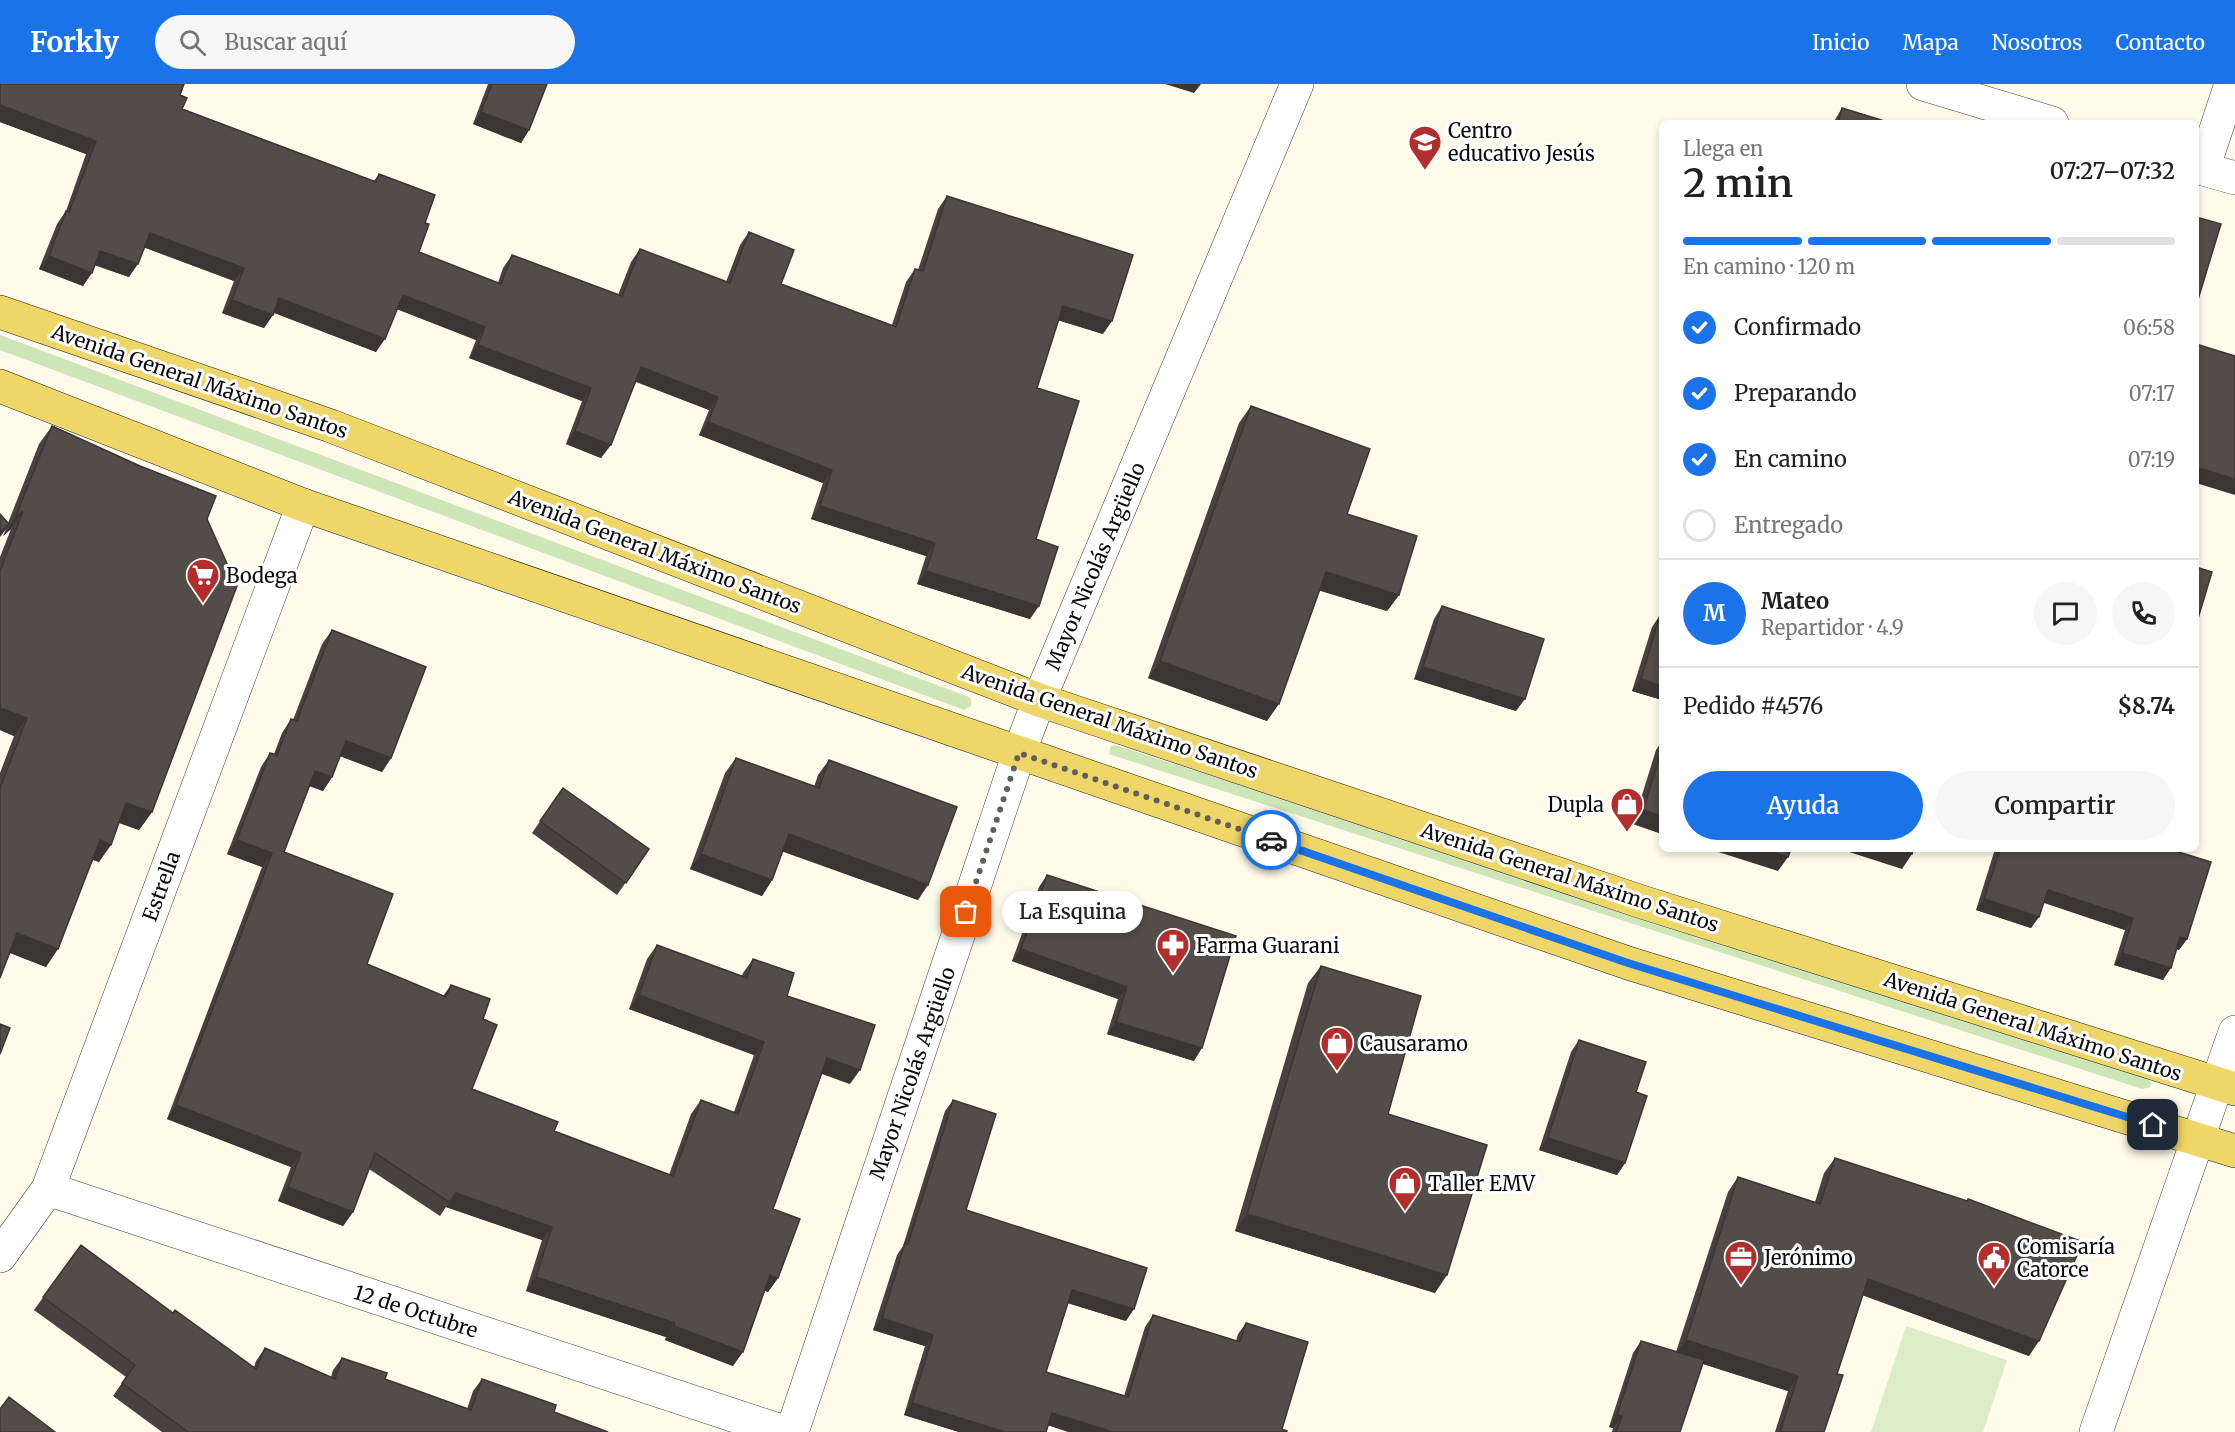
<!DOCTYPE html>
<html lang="es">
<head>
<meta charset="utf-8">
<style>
	body { margin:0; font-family:Merriweather,serif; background:#f6f6f6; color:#222; height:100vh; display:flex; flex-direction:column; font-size:22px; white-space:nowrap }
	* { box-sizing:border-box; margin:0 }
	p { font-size:20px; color:#767676 }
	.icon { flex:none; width:33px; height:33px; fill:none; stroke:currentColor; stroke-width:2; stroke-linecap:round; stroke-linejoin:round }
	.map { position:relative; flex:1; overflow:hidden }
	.sheet { position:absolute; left:1659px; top:36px; width:540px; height:732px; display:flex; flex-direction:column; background:#fff; border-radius:9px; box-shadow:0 3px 9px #0003 }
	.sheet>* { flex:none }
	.pin { position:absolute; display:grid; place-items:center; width:51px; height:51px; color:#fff; margin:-26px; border-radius:12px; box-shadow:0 3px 9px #0006 }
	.courier { position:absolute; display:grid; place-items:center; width:60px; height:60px; margin:-30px; border:4px solid #1a73e8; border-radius:50%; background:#fff; color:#222; box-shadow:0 2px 8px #0007 }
	.bubble { position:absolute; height:42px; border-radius:21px; background:#fff; box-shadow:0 3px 9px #0003; font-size:20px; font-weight:600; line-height:42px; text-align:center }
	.headline em { font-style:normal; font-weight:600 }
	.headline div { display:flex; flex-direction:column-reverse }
	.headline { display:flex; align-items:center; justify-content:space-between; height:102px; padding:0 24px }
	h1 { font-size:39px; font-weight:600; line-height:45px }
	.bar { display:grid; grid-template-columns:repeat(4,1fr); gap:9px 6px; align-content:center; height:72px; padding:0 24px }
	.bar i { height:8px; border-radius:4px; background:#e0e0e0 }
	.bar .selected { background:#1a73e8 }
	.bar p { grid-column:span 4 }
	.line { display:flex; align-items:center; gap:15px; padding:0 24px; border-top:2px solid #e0e0e0 }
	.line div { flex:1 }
	.round { display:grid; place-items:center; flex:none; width:63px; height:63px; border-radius:32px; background:#f6f6f6 }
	ol { padding:0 24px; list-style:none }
	li { display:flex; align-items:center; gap:18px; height:66px }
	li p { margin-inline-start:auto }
	li .icon { padding:6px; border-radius:50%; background:#1a73e8; color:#fff; stroke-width:4 }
	li:last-child { color:#767676 }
	li i { width:33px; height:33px; border:3px solid #e0e0e0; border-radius:50% }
	.button { display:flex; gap:12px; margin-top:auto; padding:12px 24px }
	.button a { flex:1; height:69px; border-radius:36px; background:#1a73e8; color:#fff; font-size:24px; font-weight:600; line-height:69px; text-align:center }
	.button a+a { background:#f6f6f6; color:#222 }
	header { display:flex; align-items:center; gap:36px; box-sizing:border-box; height:84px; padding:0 30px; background:#1a73e8; color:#fff }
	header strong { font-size:28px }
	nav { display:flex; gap:33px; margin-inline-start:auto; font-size:21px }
	.search { width:420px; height:54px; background:#f6f6f6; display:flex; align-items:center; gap:15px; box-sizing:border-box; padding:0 21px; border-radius:33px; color:#767676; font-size:22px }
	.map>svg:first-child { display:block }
	.green { fill:#cde5b7 }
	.pitch { fill:#deedc9 }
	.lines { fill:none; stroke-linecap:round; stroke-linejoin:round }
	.minor-casing { stroke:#3e3e3e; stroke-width:34 }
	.tertiary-casing { stroke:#3e3e3e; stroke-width:34 }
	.primary-casing { stroke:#1c1c1c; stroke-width:34 }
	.minor { stroke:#fff; stroke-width:33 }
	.tertiary { stroke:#fff; stroke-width:33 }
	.primary { stroke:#efd669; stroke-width:33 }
	.wall { fill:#47423f }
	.shaded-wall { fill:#3a3633 }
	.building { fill:#534d49; stroke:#3a3633; stroke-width:1.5 }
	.done { stroke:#605f59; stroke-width:6; stroke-dasharray:0 10.8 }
	.route { stroke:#1a73e8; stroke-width:8 }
	.labels { text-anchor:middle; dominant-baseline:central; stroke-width:6; stroke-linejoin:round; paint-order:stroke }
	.poi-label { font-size:20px; fill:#0b0b0b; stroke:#fff; text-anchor:start }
	.street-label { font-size:20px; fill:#0b0b0b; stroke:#fff }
</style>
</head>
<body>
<header>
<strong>Forkly</strong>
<div class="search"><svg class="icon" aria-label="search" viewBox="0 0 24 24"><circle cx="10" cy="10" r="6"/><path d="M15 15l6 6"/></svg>Buscar aquí</div>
<nav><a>Inicio</a><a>Mapa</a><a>Nosotros</a><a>Contacto</a></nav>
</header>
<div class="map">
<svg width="2235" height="1348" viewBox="0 0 2235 1348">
	<rect width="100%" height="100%" fill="#fefbeb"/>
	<path class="green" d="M 0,251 L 969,613 L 971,615 L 971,622 L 964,626 L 0,266 Z
		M 1115,661 L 2146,992 L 2151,999 L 2150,1003 L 2142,1005 L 1112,671 L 1109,670 L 1111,662 Z"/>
	<path class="pitch" d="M 1906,1242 L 2007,1276 L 1983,1348 L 1871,1348 Z"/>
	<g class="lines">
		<g class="minor-casing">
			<path id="minor" d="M 1923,0 L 2052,39
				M 2196,83 L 2235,94
				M 2203,85 L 2231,0
				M 48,1105 L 784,1348
				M 0,1172 L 48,1105 L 303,421
				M 2096,1348 L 2235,948"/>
		</g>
		<g class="tertiary-casing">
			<path id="tertiary" d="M 792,1348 L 1019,669 L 1039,616 L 1297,0"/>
		</g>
		<g class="primary-casing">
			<path id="primary" d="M 0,228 L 331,342 L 1039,616 L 1642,818 L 2235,1005
				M 0,302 L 303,421 L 1628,879 L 2235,1067"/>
		</g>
		<use href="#minor" class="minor"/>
		<use href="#tertiary" class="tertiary"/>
		<use href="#primary" class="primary"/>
	</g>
	<path class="wall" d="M 0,0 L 180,11 L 182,25 L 374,97 L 379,90 L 425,139 L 419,168 L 498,199 L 503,184 L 512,171 L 618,211 L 631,178 L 640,165 L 726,198 L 740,161 L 749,148 L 781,200 L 892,241 L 906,198 L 915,185 L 918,186 L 938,125 L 947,112 L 1103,250 L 1058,236 L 1037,304 L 1036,455 L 1030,535 L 917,500 L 926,472 L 811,435 L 823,399 L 699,351 L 709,326 L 636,298 L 601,374 L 566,360 L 582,317 L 469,274 L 476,256 L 397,225 L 376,268 L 274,229 L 264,244 L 222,229 L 234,197 L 144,163 L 129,193 L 95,181 L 83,202 L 39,185 L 57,140 L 66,127 L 86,70 L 0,38 Z
		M 488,0 L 547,0 L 529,46 L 521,59 L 473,40 Z
		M 1842,24 L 1891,39 L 1833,39 Z
		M 1251,322 L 1347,430 L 1399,511 L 1387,527 L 1319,506 L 1267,637 L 1148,594 L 1239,339 Z
		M 52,342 L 207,435 L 152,728 L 139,746 L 119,739 L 99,778 L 93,776 L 46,883 L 10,869 L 0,894 L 0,689 L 14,652 L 0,646 L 0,473 L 11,445 L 3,452 L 6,445 L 0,453 L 8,439 L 39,360 Z
		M 1442,522 L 1516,627 L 1414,595 L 1434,535 Z
		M 1660,531 L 1662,532 L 1662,616 L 1632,607 L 1652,543 Z
		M 332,546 L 391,674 L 382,688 L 340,672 L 332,693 L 323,707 L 310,702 L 284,768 L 367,880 L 443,912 L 451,901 L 483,935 L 472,1005 L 554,1047 L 669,1091 L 691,1030 L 701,1016 L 734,1028 L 754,971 L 629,925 L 647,875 L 657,861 L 742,892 L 743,889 L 753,875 L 787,912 L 850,1000 L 822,990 L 773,1125 L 778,1194 L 768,1208 L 765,1207 L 733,1282 L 665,1256 L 666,1253 L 526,1207 L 542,1156 L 446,1123 L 440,1132 L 369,1085 L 353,1128 L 343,1142 L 278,1117 L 291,1083 L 167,1035 L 262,783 L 227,770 L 261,683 L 270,669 L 274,670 L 282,649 L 291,635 L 293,636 L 322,560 Z
		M 1662,657 L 1662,750 L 1633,740 L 1656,666 Z
		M 736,674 L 814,703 L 818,691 L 829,676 L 918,816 L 783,767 L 772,796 L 762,812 L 690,785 L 725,689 Z
		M 563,704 L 649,765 L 617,811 L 532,749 Z
		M 1995,765 L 2169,765 L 2187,855 L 2179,866 L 2177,865 L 2163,896 L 2114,881 L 2125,846 L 2044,819 L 2031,844 L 1976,826 Z
		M 1047,791 L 1194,977 L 1107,950 L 1118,915 L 1012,877 L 1039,803 Z
		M 1321,882 L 1388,1030 L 1435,1209 L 1235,1147 L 1308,899 Z
		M 1579,956 L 1636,1008 L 1625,1079 L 1617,1091 L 1539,1066 L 1571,968 Z
		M 953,1016 L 966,1126 L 1126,1237 L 1068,1219 L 1046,1288 L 1124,1312 L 1145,1243 L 1153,1231 L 1236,1257 L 1238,1250 L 1246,1239 L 1282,1345 L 1048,1342 L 1046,1348 L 959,1348 L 904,1331 L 925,1262 L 873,1246 L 897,1171 L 903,1162 L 945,1027 Z
		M 1835,1074 L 2029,1272 L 1862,1211 L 1837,1290 L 1824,1348 L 1775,1348 L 1788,1307 L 1703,1280 L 1680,1348 L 1612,1348 L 1613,1344 L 1609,1343 L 1633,1269 L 1641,1257 L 1676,1268 L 1728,1108 L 1738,1093 L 1815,1118 L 1824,1089 Z
		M 81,1161 L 173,1229 L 254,1283 L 256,1277 L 265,1264 L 331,1293 L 333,1286 L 342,1274 L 385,1295 L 467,1325 L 473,1307 L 482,1295 L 554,1328 L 608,1348 L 162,1348 L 113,1312 L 126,1293 L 34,1226 Z"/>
	<path class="shaded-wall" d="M 1165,0 L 1201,0 L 1194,9 Z
		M 0,21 L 96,57 L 86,70 L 0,38 Z
		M 481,28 L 529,46 L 521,59 L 473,40 Z
		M 150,149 L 244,184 L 234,197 L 140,162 Z
		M 100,167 L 138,180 L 129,193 L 91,180 Z
		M 49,172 L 92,189 L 83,202 L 39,185 Z
		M 403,211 L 485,243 L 476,256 L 394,224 Z
		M 279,214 L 385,255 L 376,268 L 270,227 Z
		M 232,216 L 273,231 L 264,244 L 222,229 Z
		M 1063,222 L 1112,237 L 1103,250 L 1054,235 Z
		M 478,261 L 591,304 L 582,317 L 469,274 Z
		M 641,283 L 718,313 L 709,326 L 632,296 Z
		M 708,338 L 832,386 L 823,399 L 699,351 Z
		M 575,347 L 611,361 L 601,374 L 566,360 Z
		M 2196,383 L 2235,395 L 2235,411 L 2196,399 Z
		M 820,422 L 935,459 L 926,472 L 811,435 Z
		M 23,427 L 11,445 L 3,452 L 15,434 Z
		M 9,440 L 0,453 L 0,448 Z
		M 926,487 L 1039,522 L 1030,535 L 917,500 Z
		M 1326,488 L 1399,511 L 1387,527 L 1314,505 Z
		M 1160,577 L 1279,620 L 1267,637 L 1148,594 Z
		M 1423,583 L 1525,615 L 1516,627 L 1414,595 Z
		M 1641,595 L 1662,602 L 1662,616 L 1632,607 Z
		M 0,624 L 27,634 L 14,652 L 0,646 Z
		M 346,657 L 391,674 L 382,688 L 337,671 Z
		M 315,687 L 332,693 L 323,707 L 306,701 Z
		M 126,719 L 152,728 L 139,746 L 114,737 Z
		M 1643,726 L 1662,732 L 1662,750 L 1633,740 Z
		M 789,750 L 928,801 L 918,816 L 778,766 Z
		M 100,756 L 111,761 L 99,778 L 88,774 Z
		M 237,756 L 272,769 L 262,783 L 227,770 Z
		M 1709,765 L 1764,765 L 1788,773 L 1778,787 Z
		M 1840,765 L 1897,765 L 1912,770 L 1902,785 Z
		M 701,770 L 772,796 L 762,812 L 690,785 Z
		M 2048,806 L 2133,834 L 2125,846 L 2040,817 Z
		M 1984,815 L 2039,833 L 2031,844 L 1976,826 Z
		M 17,849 L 58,865 L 46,883 L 5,867 Z
		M 2180,853 L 2187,855 L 2179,866 L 2172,864 Z
		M 1021,865 L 1127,903 L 1118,915 L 1012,877 Z
		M 2122,869 L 2171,884 L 2163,896 L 2114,881 Z
		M 639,911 L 764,958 L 754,971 L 629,925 Z
		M 1116,938 L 1202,964 L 1194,977 L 1107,950 Z
		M 827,974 L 860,986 L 850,1000 L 818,988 Z
		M 176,1021 L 301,1069 L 291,1083 L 167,1035 Z
		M 1548,1054 L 1625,1079 L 1617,1091 L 1539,1066 Z
		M 288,1103 L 353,1128 L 343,1142 L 278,1117 Z
		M 456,1109 L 552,1143 L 542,1156 L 446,1123 Z
		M 1247,1130 L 1447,1191 L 1435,1209 L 1235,1147 Z
		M 770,1191 L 778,1194 L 768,1208 L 761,1205 Z
		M 536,1193 L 675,1239 L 666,1253 L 526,1207 Z
		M 1868,1195 L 2039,1257 L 2029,1272 L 1857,1209 Z
		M 1072,1206 L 1134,1225 L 1126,1237 L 1064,1218 Z
		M 882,1234 L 933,1251 L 925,1262 L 873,1246 Z
		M 674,1242 L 743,1268 L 733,1282 L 665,1256 Z
		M 1686,1256 L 1798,1292 L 1788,1307 L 1675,1271 Z
		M 912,1319 L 1005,1348 L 959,1348 L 904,1331 Z
		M 1052,1329 L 1113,1348 L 1068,1348 L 1044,1340 Z
		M 1617,1331 L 1622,1332 L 1613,1344 L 1609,1343 Z"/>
	<path class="building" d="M 0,0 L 184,0 L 180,11 L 187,14 L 182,25 L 376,98 L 379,90 L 435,111 L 425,139 L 429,140 L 419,168 L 501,200 L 512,171 L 622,212 L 640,165 L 730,199 L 749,148 L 794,166 L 781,200 L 896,243 L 915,185 L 923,187 L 947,112 L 1133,171 L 1112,237 L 1063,222 L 1037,304 L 1079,317 L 1036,455 L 1058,463 L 1039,522 L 926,487 L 935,459 L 820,422 L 832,386 L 708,338 L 718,313 L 641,283 L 611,361 L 575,347 L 591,304 L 478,261 L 485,243 L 403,211 L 385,255 L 279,214 L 273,231 L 232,216 L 244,184 L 150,149 L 138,180 L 100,167 L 92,189 L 49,172 L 66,127 L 69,128 L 96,57 L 0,21 Z
		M 492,0 L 547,0 L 529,46 L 481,28 Z
		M 1842,24 L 1891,39 L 1838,39 Z
		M 2196,133 L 2221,140 L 2196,222 Z
		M 2196,260 L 2235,272 L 2235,395 L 2196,383 Z
		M 1251,322 L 1370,365 L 1347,430 L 1417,452 L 1399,511 L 1326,488 L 1279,620 L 1160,577 Z
		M 52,342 L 140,382 L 216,412 L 207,435 L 237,502 L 152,728 L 126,719 L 111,761 L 100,756 L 58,865 L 17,849 L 0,894 L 0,704 L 27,634 L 0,624 L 0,487 L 23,427 L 15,434 Z
		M 0,430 L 9,440 L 0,448 Z
		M 2196,483 L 2212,488 L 2196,541 Z
		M 1442,522 L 1544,555 L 1525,615 L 1423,583 Z
		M 1660,531 L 1662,532 L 1662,602 L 1641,595 Z
		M 332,546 L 426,583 L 391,674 L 346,657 L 332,693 L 315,687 L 284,768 L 393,810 L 367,880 L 446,913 L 451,901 L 490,915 L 483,935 L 497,941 L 472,1005 L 558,1038 L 554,1047 L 673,1092 L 701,1016 L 738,1030 L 764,958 L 639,911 L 657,861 L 747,894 L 753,875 L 794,889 L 787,912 L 875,941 L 860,986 L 827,974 L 773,1125 L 800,1135 L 778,1194 L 770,1191 L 743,1268 L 674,1242 L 675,1239 L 536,1193 L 552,1143 L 456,1109 L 449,1118 L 375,1069 L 353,1128 L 288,1103 L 301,1069 L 176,1021 L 272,769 L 237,756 L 270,669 L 277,671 L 291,635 L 297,637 Z
		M 1662,665 L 1662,732 L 1643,726 Z
		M 736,674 L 819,704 L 829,676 L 957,723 L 928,801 L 789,750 L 772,796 L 701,770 Z
		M 563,704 L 649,765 L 626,799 L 540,737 Z
		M 1764,765 L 1791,765 L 1788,773 Z
		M 1897,765 L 1913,765 L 1912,770 Z
		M 2000,765 L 2169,765 L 2211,778 L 2187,855 L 2180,853 L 2171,884 L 2122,869 L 2133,834 L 2048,806 L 2039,833 L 1984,815 Z
		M 1047,791 L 1236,852 L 1202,964 L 1116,938 L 1127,903 L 1021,865 Z
		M 1321,882 L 1421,912 L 1388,1030 L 1487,1061 L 1447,1191 L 1247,1130 Z
		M 0,940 L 10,944 L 0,970 Z
		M 1579,956 L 1646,978 L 1636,1008 L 1647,1012 L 1625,1079 L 1548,1054 Z
		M 953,1016 L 996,1030 L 966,1126 L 1147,1184 L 1134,1225 L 1072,1206 L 1046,1288 L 1128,1313 L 1153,1231 L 1240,1258 L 1246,1239 L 1308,1258 L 1282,1345 L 1287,1347 L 1286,1348 L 1113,1348 L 1052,1329 L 1046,1348 L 1005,1348 L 912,1319 L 933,1251 L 882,1234 L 905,1159 L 908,1160 Z
		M 1835,1074 L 1967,1117 L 1968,1115 L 2083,1158 L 2039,1257 L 1868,1195 L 1837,1290 L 1843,1291 L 1824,1348 L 1780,1348 L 1798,1292 L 1686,1256 L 1738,1093 L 1820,1120 Z
		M 81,1161 L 173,1229 L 175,1226 L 256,1285 L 265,1264 L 335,1295 L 342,1274 L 387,1289 L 385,1295 L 471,1326 L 482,1295 L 556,1321 L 554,1328 L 608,1348 L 188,1348 L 122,1299 L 135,1281 L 43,1213 Z
		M 1641,1257 L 1704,1276 L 1680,1348 L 1616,1348 L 1622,1332 L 1617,1331 Z
		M 9,1313 L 55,1348 L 0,1348 L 0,1325 Z"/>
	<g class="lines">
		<path class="done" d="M 966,828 L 1019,669 L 1271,756"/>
		<path class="route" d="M 1271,756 L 1628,879 L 2153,1041"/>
	</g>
	<defs>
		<g id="school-pin" transform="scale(1.725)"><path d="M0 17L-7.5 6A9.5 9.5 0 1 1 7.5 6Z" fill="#b12e2d" stroke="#fff"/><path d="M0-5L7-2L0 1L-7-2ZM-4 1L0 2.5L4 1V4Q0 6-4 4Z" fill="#fff"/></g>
		<g id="supermarket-pin" transform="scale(1.725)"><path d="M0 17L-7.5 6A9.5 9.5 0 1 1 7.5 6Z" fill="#b12e2d" stroke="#fff"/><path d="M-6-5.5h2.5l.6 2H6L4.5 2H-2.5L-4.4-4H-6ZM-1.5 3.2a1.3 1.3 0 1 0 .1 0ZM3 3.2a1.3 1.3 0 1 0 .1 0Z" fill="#fff"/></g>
		<g id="shop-pin" transform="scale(1.725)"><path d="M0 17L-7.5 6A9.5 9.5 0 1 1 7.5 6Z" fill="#b12e2d" stroke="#fff"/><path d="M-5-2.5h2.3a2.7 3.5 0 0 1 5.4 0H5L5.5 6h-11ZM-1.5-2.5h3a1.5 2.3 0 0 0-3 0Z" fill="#fff"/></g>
		<g id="pharmacy-pin" transform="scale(1.725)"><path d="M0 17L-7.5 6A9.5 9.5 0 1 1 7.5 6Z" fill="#b12e2d" stroke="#fff"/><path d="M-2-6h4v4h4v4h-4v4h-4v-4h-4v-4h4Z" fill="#fff"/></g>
		<g id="office-pin" transform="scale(1.725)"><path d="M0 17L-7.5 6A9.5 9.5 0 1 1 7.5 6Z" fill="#b12e2d" stroke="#fff"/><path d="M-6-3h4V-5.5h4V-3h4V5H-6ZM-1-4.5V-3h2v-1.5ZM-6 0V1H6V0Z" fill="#fff"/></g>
		<g id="civic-pin" transform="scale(1.725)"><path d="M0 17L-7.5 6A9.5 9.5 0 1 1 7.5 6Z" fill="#b12e2d" stroke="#fff"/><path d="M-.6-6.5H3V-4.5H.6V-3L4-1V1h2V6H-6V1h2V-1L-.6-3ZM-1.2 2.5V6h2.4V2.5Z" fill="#fff"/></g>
	</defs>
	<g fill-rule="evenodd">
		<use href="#school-pin" x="1425" y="58"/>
		<use href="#supermarket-pin" x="203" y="491"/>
		<use href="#shop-pin" x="1627" y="720"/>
		<use href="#pharmacy-pin" x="1173" y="861"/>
		<use href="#shop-pin" x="1337" y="959"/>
		<use href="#shop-pin" x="1405" y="1099"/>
		<use href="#office-pin" x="1741" y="1173"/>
		<use href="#civic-pin" x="1994" y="1174"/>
	</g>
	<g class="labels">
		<g class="poi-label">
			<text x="1448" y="46">Centro<tspan x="1448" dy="23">educativo Jesús</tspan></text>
			<text x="226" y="491">Bodega</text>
			<text x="1604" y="720" text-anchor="end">Dupla</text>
			<text x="1196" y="861">Farma Guarani</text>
			<text x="1360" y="959">Causaramo</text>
			<text x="1428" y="1099">Taller EMV</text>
			<text x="2017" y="1162">Comisaría<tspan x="2017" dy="23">Catorce</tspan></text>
			<text x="1764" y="1173">Jerónimo</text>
		</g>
		<g class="street-label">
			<text transform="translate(200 297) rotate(19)">Avenida General Máximo Santos</text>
			<text transform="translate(655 467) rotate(21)">Avenida General Máximo Santos</text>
			<text transform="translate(1095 482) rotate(-67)">Mayor Nicolás Argüello</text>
			<text transform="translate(1110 637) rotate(19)">Avenida General Máximo Santos</text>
			<text transform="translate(1570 793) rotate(18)">Avenida General Máximo Santos</text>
			<text transform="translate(161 802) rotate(-70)">Estrella</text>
			<text transform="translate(2033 942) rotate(18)">Avenida General Máximo Santos</text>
			<text transform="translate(912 989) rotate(-71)">Mayor Nicolás Argüello</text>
			<text transform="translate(416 1227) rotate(18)">12 de Octubre</text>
		</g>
	</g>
</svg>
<div class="pin" style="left:966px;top:828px;background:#ea580c"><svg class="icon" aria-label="bag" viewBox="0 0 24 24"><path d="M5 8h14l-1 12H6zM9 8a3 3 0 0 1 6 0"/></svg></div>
<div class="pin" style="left:2153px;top:1041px;background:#1f2937"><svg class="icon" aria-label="home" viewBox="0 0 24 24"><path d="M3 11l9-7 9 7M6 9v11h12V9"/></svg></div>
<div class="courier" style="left:1271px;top:756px"><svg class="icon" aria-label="car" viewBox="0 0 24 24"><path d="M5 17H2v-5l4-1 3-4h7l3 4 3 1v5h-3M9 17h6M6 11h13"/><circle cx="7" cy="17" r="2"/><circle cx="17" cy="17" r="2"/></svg></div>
<div class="bubble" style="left:1002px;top:807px;width:141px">La Esquina</div>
<section class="sheet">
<div class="headline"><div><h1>2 min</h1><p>Llega en</p></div><em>07:27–07:32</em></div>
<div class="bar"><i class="selected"></i><i class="selected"></i><i class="selected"></i><i></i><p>En camino · 120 m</p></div>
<ol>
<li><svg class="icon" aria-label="check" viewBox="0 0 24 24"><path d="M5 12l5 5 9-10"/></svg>Confirmado<p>06:58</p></li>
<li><svg class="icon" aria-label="check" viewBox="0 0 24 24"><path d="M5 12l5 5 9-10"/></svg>Preparando<p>07:17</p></li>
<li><svg class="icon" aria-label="check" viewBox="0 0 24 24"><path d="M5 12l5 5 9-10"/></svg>En camino<p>07:19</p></li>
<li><i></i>Entregado</li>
</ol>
<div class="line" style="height:108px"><b class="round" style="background:#1a73e8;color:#fff">M</b><div><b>Mateo</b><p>Repartidor · 4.9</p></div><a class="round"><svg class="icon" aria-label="chat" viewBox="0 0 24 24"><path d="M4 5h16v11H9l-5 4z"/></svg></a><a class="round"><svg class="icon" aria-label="phone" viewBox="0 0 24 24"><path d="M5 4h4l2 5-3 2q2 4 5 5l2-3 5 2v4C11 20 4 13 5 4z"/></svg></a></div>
<div class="line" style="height:78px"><div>Pedido #4576</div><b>$8.74</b></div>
<div class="button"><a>Ayuda</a><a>Compartir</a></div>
</section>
</div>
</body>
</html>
